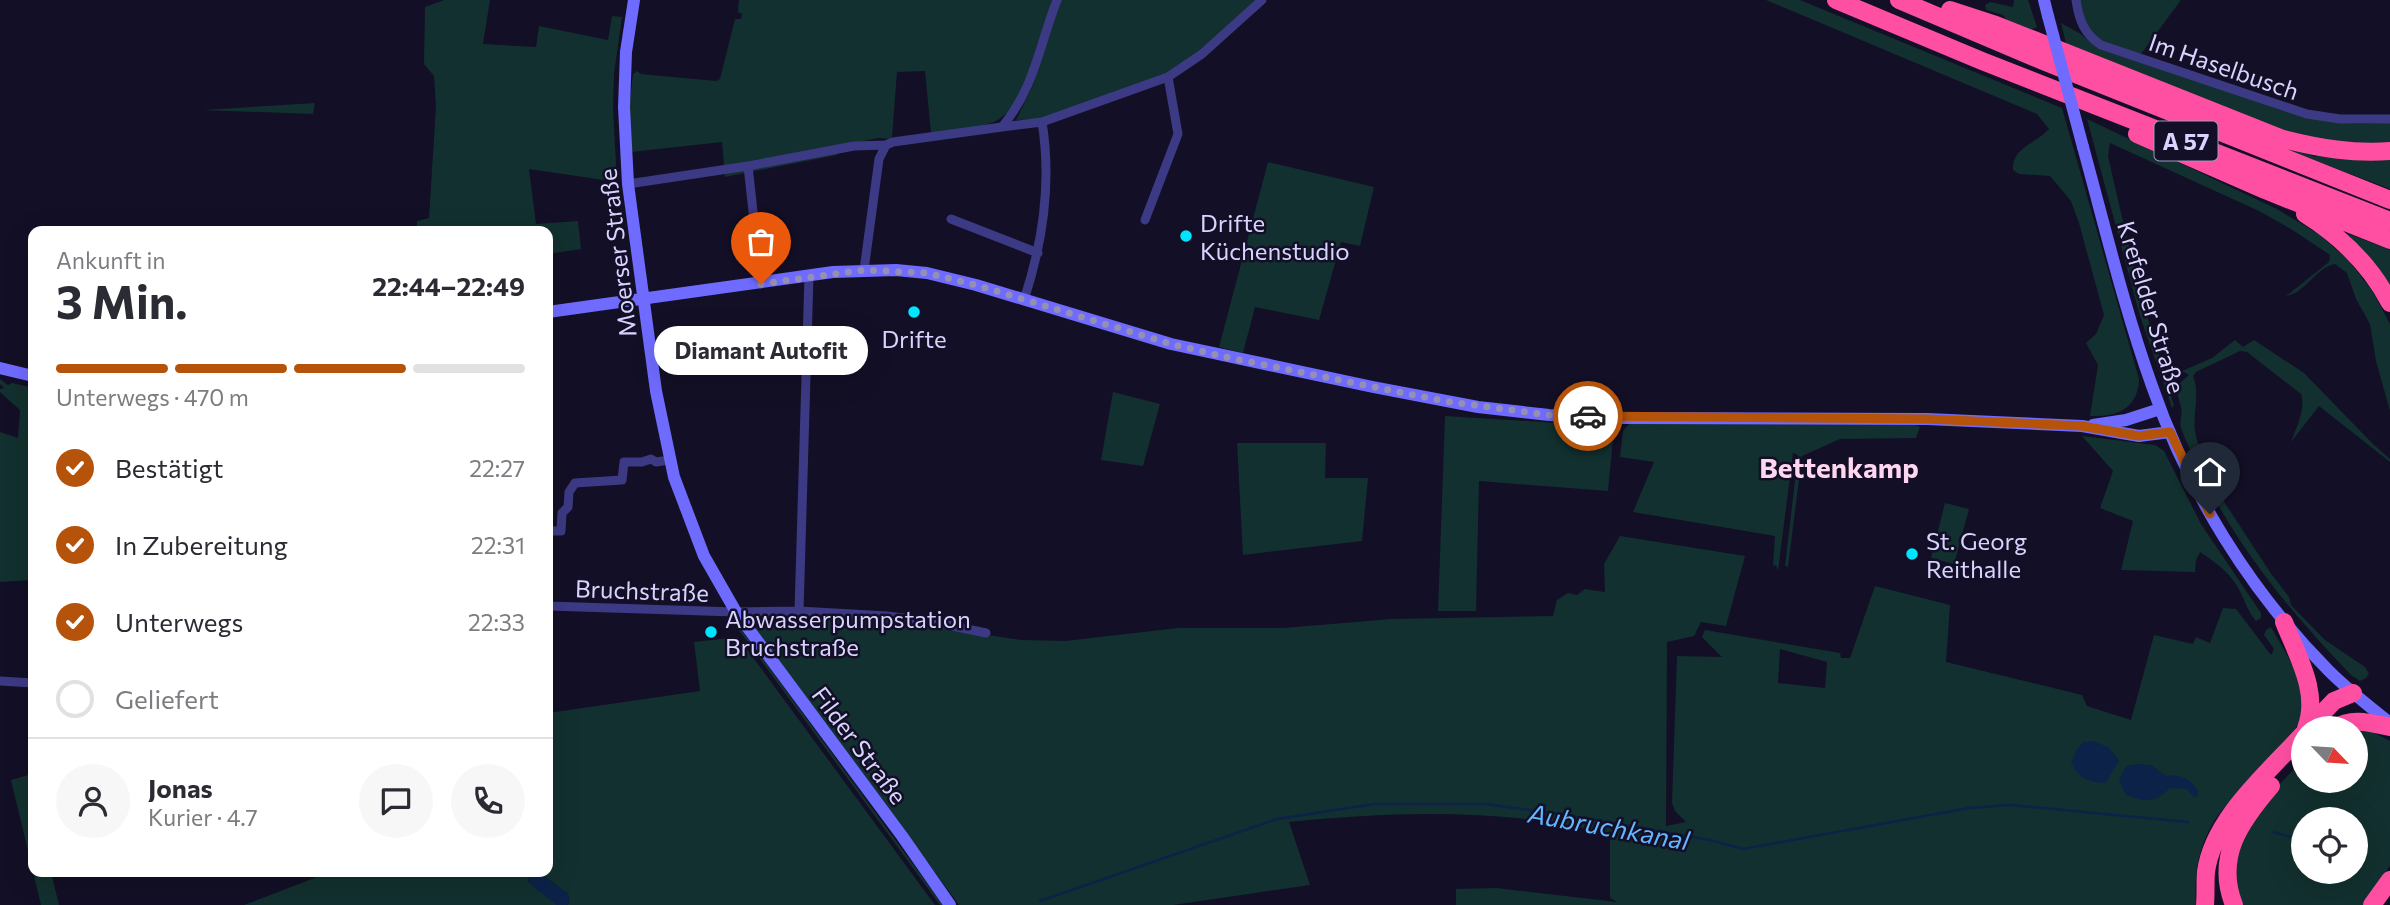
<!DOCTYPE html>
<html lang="de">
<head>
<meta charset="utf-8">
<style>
	body { margin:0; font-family:Commissioner,sans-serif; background:#f7f7f7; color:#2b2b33; height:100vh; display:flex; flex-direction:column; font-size:26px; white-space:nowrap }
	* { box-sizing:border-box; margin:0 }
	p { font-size:23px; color:#7c7c81 }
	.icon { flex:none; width:38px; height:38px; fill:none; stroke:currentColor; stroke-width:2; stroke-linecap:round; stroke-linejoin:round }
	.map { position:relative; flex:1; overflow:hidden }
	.panel { position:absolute; left:28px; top:226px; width:525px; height:651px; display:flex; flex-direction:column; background:#fff; border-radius:14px; box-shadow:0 7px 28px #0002 }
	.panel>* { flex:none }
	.needle { width:46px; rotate:115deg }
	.fabs { position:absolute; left:2291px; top:716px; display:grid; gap:14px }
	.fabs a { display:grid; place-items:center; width:77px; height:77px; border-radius:50%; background:#fff; box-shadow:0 7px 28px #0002; font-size:35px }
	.pin { position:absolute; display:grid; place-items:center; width:60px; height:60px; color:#fff; margin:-72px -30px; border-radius:50% 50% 50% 0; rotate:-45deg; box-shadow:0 0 7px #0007 }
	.pin .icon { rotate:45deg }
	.courier { position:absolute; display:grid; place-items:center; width:70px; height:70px; margin:-35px; border:5px solid #b45309; border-radius:50%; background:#fff; color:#222; box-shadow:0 2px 9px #0007 }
	.bubble { position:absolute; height:49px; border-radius:24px; background:#fff; box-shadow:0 7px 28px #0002; font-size:23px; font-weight:700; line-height:49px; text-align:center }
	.head em { font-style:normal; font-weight:700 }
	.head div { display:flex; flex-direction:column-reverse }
	.head { display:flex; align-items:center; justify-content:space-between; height:119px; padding:0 28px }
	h1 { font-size:46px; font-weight:700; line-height:52px }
	.bar { display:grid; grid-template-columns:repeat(4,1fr); gap:10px 7px; align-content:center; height:84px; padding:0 28px }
	.bar i { height:9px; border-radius:5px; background:#e1e1e2 }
	.bar .selected { background:#b45309 }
	.bar p { grid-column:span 4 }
	.line { display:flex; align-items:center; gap:18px; padding:0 28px; border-top:2px solid #e1e1e2 }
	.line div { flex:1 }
	.round { display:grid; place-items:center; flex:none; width:74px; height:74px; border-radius:37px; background:#f7f7f7 }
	ol { padding:0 28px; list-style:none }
	li { display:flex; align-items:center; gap:21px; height:77px }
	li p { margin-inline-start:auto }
	li .icon { padding:7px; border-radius:50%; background:#b45309; color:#fff; stroke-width:4 }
	li:last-child { color:#7c7c81 }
	li i { width:38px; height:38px; border:4px solid #e1e1e2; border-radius:50% }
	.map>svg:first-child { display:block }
	.green { fill:#12302f; fill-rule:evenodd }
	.water { fill:#0c2248 }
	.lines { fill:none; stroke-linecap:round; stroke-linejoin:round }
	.stream { stroke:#0c2248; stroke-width:2.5 }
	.street { stroke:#3d3a85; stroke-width:9 }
	.secondary { stroke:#6f6bff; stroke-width:12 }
	.highway { stroke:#ff4fa3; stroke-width:18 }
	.secondary-bridge { stroke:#6f6bff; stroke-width:12 }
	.done { stroke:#948fb3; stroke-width:7; stroke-dasharray:0 12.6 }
	.route { stroke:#b45309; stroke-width:9 }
	.poi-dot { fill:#00e5ff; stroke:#130f26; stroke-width:2.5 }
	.labels { text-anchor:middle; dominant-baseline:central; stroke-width:5; stroke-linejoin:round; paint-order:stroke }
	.shield { fill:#130f26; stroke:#9e99be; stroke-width:2 }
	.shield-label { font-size:23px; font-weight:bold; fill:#d9d4ff }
	.street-label { font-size:24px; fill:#d9d4ff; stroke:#130f26 }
	.poi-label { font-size:24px; fill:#d9d4ff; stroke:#130f26; text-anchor:start }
	.water-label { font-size:26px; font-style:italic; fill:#62b6ff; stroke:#130f26 }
	.quarter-label { font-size:28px; font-weight:bold; fill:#ffd6f0; stroke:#130f26 }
</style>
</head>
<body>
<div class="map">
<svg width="2390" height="905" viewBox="0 0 2390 905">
	<rect width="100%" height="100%" fill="#130f26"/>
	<path class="green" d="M 444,0 L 490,0 L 483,44 L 536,47 L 539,26 L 608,40 L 612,16 L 622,17 L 614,74 L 613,108 L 617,182 L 529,169 L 536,224 L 578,221 L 581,249 L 548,254 L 548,231 L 417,231 L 417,221 L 429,218 L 436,106 L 434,76 L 424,64 L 425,7 Z
		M 739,0 L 1052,0 C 1043,33 1027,111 991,123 C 972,130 951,130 931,133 L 925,71 L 897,72 L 892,137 L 890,139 L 879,138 L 837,146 L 837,155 L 725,177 L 722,142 L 631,152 L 629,108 L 633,74 L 637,71 L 641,74 L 716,81 L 720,79 L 735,19 L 741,19 L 742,14 L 738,12 Z
		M 1061,0 L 1258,0 L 1200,52 L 1166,74 L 1060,113 L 1037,119 L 1016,120 L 1033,85 Z
		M 1766,0 L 1800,0 L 2062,108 L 2139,379 C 2138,409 2117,417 2090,416 L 2098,365 L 2086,343 L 2096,334 L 2104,315 L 2079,223 L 2071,201 L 2050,176 L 2019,174 L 2013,170 C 2012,147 2036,144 2049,129 L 2037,114 Z
		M 2014,0 L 2028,0 L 2037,27 L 2030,31 L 2007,21 L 2003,15 L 1986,10 L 1985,5 L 1990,2 L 2013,7 Z
		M 2078,0 L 2181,0 L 2141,54 C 2124,49 2096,45 2086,27 C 2082,20 2081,9 2078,0 Z
		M 2061,23 L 2081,34 L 2091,43 L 2280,110 L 2322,120 L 2355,124 L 2390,123 L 2390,142 L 2344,144 L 2289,133 L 2067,47 Z
		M 315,103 L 313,114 L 202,110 Z
		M 2087,119 L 2277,209 L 2320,235 L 2350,262 L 2373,292 L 2390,324 L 2390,411 L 2376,361 L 2370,324 L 2356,299 L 2347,273 L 2335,264 C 2315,268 2307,292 2286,296 L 2329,262 L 2330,255 L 2291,229 L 2259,211 L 2110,143 L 2108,156 C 2125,231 2142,305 2166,378 L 2212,358 L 2235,340 L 2243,347 L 2254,340 L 2304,373 L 2373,444 L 2390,459 L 2390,462 L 2319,406 L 2291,442 C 2296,428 2306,409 2301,394 L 2247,352 L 2240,351 L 2196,372 L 2193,376 C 2201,395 2191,417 2196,436 C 2200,458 2219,475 2221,497 L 2270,572 L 2289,597 L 2291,605 L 2325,640 L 2365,667 L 2369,674 L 2366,678 L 2360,681 L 2351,675 C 2293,615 2241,552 2203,477 C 2196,461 2187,445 2181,428 C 2179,421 2183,414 2181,407 C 2177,390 2172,389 2189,375 L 2184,372 L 2170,380 L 2167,385 L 2174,405 L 2172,408 L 2140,316 Z
		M 2290,147 L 2316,157 L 2318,152 L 2390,155 L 2390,189 L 2288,150 Z
		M 1268,162 L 1374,187 L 1360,246 L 1341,242 L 1319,320 L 1255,307 L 1243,353 L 1219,347 Z
		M 2331,227 L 2390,250 L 2390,295 Z
		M 0,379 L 8,385 L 12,383 L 33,388 L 33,580 L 0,582 L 0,432 L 18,438 L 20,410 L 0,392 L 0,389 L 4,388 L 0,384 Z
		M 1113,392 L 1160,404 L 1143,466 L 1101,460 Z
		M 1445,416 L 1610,426 L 1613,439 L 1608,491 L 1479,481 L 1476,611 L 1438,611 Z
		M 1629,424 L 1915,425 L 1920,427 L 1916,438 L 1840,439 L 1802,456 L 1788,567 L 1785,566 L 1798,455 L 1793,453 L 1778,571 L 1776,565 L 1773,566 L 1775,536 L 1633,512 L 1654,462 L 1620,457 L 1623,431 Z
		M 2082,436 L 2155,445 L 2164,451 L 2201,524 L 2261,613 L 2261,618 L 2256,621 C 2247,611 2244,597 2237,586 C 2228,571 2215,562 2200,552 L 2196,560 L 2195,572 L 2121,570 L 2133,521 L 2100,508 L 2113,471 Z
		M 1237,443 L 1326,443 L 1325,478 L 1368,478 L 1362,541 L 1243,555 Z
		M 1945,503 L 1969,509 L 1954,564 L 1931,558 Z
		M 1620,536 L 1745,556 L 1726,626 L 1701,622 L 1694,636 L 1667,642 L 1666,826 L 1686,822 L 1675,811 L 1672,803 L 1677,656 L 1722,657 L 1702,637 L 1705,630 L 1840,653 L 1841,658 L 1850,658 L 1875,586 L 1950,605 L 1946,662 L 2082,695 L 2087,706 L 2131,720 L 2154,635 L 2193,644 L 2196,637 L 2210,643 L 2223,608 L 2236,609 L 2271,655 L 2274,649 L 2264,635 L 2266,630 L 2271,627 C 2283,649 2301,674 2303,700 C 2307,740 2234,788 2213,823 C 2198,849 2194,875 2196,905 L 1456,905 L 1456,889 L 1496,888 L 1617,902 L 1610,898 L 1610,834 C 1505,808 1396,811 1289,822 L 1310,885 L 1173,905 L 959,905 L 756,630 L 758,621 L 769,615 L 804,614 L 878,619 L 1022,640 L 1065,641 L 1178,628 L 1284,628 L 1391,619 L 1553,616 L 1557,600 L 1568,593 L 1577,595 L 1585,589 L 1605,592 L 1604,564 ZM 1780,649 L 1827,662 L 1825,688 L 1778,683 Z
		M 738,629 L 741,629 L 943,905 L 940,905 Z
		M 738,637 L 935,905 L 567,905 L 569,903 L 568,894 L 538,872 L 548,872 L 548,713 L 700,691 L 694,642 Z
		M 2356,730 L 2369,730 L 2390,741 L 2390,866 L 2363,905 L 2243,905 C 2215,851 2267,796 2303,760 L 2303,780 L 2356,780 ZM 2303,819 L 2356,819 L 2356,872 L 2303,872 Z
		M 28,775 L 33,796 L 33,872 L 51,872 L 59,905 L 41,905 L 11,780 Z
		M 330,872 L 533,872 L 528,881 L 557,905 L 244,905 Z"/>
	<path class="water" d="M 2092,741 L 2108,747 L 2119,760 L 2106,783 C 2088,782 2080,779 2071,763 L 2077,749 L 2083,742 Z
		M 2138,764 L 2151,765 L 2166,776 C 2182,774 2188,778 2198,790 L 2197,796 L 2195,798 L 2186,789 L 2170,788 C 2153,804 2147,802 2126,795 L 2119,781 L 2126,766 Z
		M 533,872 L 538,872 L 568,894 L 570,899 L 567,905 L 557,905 L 531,885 L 528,880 Z"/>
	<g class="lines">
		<path class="stream" d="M 2274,832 L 2303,841
			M 1040,901 L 1277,819 L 1374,804 L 1486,804 L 1573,816 L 1710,840 L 1743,849 L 1969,808 L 2010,805 L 2188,822"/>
		<path class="street" d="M 2076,0 C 2079,20 2084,34 2101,45 L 2307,114 L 2340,119 L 2390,119
			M 1002,127 L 1042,122 L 1168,77 L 1202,54 L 1262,0
			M 628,184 L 748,166
			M 951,219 L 1038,253
			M 1145,220 L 1178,134 L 1168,77
			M 864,270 L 879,159 L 886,145 L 893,142 L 1002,127 C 1035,87 1039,46 1057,0
			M 761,284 L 748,166 L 854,146 L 886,145
			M 1024,300 C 1043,242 1052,183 1042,122
			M 548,531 L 561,531 L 562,513 L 568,507 L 569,492 L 575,483 L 622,480 L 624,462 L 642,462 L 651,459 L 656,462 L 663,461
			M 548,606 L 736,612 L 799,611 L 887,616 L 929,621 L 986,633
			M 799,611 L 809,276
			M 0,681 L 33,683"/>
		<path class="secondary" d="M 634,0 L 626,52 L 624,107 L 628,184 L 656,391 L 674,477 L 704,556 L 736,612 L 902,836 L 950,905
			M 2044,0 L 2048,16
			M 2083,147 C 2105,227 2124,308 2152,386 C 2189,493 2250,591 2329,671 C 2348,690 2369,706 2390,723
			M 548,312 L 833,272 L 896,270 L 927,273 L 976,285 L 1171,344 L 1373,387 L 1478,407 L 1549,415 L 1622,418 L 1927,419 L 2082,426 L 2139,436 L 2170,432
			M 0,368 L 33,376
			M 2093,425 L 2126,420 L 2160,409"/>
		<path class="highway" d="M 1836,0 L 1982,61 L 2390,221
			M 1899,0 L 2043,61 L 2390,200
			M 1950,10 L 1996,25 L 2283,139 C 2319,148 2353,154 2390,151
			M 2137,134 L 2265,190 L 2390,240
			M 2305,214 C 2340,236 2371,266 2390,303
			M 2284,622 C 2297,655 2320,693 2306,728
			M 2308,728 L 2334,701 L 2353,693
			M 2335,728 C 2352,717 2371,723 2390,727
			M 2205,905 C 2206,894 2205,883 2206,872 C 2213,818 2269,772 2303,734
			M 2234,905 C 2215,857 2240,822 2271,786
			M 2372,905 L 2390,880"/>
		<path class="secondary-bridge" d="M 2048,16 L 2083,147"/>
	</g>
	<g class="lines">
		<path class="done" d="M 761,284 L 864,270 L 927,273 L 976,285 L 1171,344 L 1230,358 L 1444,401 L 1549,415 L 1588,416"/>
		<path class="route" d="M 1588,416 L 1927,419 L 2082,426 L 2139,436 L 2170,432 L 2210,514"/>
	</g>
	<g class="poi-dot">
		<circle cx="1186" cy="236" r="7"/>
		<circle cx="914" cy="312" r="7"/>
		<circle cx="1912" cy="554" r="7"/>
		<circle cx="711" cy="632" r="7"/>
	</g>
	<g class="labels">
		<rect class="shield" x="2154.5" y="121.5" width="63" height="39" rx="5"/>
		<g class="shield-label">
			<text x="2186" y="141">A 57</text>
		</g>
		<g class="street-label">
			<text transform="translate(2224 66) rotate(19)">Im Haselbusch</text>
			<text transform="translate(617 253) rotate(-97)">Moerser Straße</text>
			<text transform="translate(2152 307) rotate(73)">Krefelder Straße</text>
			<text transform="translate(642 590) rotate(2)">Bruchstraße</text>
			<text transform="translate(860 745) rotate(53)">Filder Straße</text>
		</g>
		<g class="poi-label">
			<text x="1200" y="222">Drifte<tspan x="1200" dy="28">Küchenstudio</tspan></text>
			<text x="914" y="338" text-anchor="middle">Drifte</text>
			<text x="1926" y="540">St. Georg<tspan x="1926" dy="28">Reithalle</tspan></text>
			<text x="725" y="618">Abwasserpumpstation<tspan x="725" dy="28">Bruchstraße</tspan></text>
		</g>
		<g class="water-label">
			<text transform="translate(1609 826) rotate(10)">Aubruchkanal</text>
		</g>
		<g class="quarter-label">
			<text x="1839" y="467">Bettenkamp</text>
		</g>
	</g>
</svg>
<div class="fabs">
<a><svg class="needle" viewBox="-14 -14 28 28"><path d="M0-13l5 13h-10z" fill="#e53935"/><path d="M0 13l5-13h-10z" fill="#7c7c81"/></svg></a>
<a><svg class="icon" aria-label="locate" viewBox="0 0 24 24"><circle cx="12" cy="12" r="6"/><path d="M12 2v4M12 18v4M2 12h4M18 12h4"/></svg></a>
</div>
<div class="pin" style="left:761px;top:284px;background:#ea580c"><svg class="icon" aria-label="bag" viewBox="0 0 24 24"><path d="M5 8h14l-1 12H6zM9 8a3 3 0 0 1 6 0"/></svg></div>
<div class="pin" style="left:2210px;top:514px;background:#1f2937"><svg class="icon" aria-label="home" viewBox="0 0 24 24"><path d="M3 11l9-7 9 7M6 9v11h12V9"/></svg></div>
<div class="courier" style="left:1588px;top:416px"><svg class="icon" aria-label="car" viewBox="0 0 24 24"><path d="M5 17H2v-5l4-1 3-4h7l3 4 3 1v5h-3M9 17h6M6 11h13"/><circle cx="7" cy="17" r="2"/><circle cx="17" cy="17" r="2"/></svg></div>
<div class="bubble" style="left:654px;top:326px;width:214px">Diamant Autofit</div>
<section class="panel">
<div class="head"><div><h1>3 Min.</h1><p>Ankunft in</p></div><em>22:44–22:49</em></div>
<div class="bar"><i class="selected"></i><i class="selected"></i><i class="selected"></i><i></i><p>Unterwegs · 470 m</p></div>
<ol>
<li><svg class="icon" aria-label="check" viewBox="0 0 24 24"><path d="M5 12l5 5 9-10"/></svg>Bestätigt<p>22:27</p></li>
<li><svg class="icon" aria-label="check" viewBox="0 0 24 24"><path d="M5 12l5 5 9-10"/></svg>In Zubereitung<p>22:31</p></li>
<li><svg class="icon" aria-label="check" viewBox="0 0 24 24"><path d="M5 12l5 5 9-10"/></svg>Unterwegs<p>22:33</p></li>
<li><i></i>Geliefert</li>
</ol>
<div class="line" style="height:126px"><a class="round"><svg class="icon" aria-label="person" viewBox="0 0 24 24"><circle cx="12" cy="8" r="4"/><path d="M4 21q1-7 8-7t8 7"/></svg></a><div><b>Jonas</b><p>Kurier · 4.7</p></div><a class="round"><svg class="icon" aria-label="chat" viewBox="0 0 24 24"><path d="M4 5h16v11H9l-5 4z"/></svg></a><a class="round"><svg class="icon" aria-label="phone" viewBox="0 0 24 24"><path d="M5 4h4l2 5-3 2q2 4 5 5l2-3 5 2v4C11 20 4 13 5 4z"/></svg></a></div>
</section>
</div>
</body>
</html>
